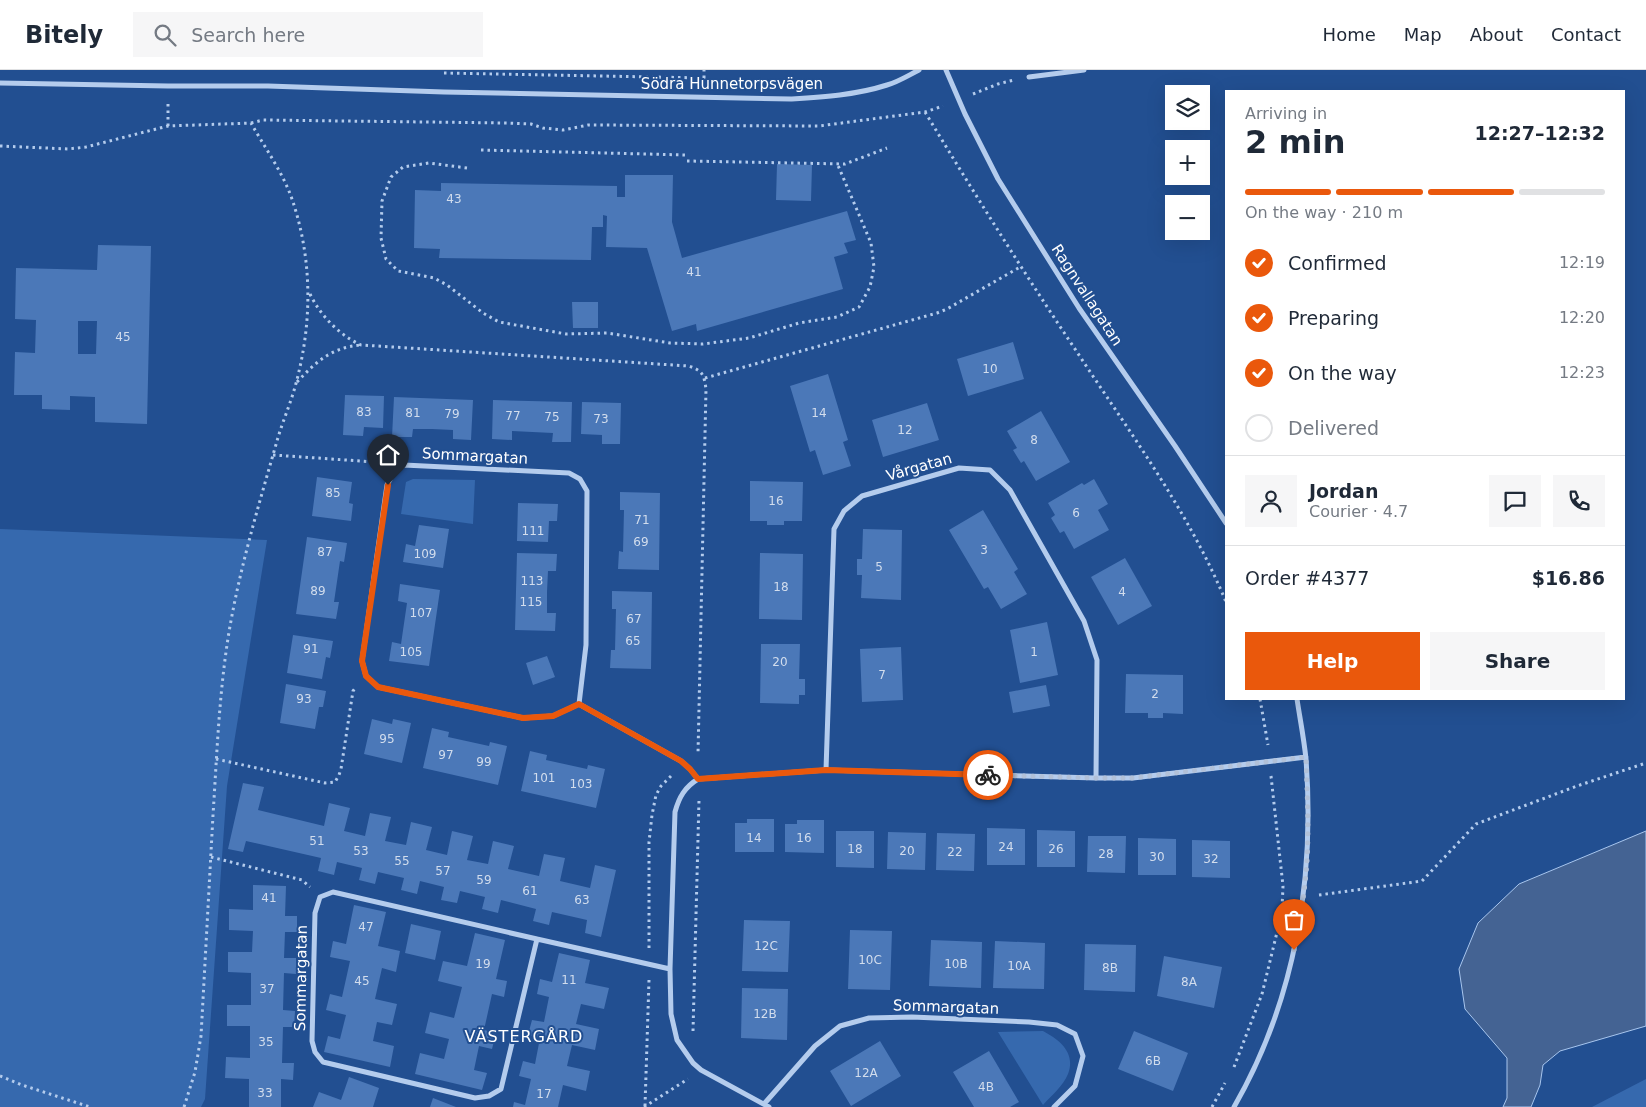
<!DOCTYPE html>
<html lang="en">
<head>
<meta charset="utf-8">
<style>
	body { margin:0; font-family:"DejaVu Sans",sans-serif; background:#f6f6f7; color:#1f2937; height:100vh; display:flex; flex-direction:column; font-size:19px; white-space:nowrap }
	* { box-sizing:border-box; margin:0 }
	p { font-size:16px; color:#747a83 }
	.icon { flex:none; width:28px; height:28px; fill:none; stroke:currentColor; stroke-width:2; stroke-linecap:round; stroke-linejoin:round }
	.map { position:relative; flex:1; overflow:hidden }
	.sheet { position:absolute; left:1225px; top:20px; width:400px; height:610px; display:flex; flex-direction:column; background:#fff; border-radius:0px; box-shadow:0 5px 20px #0002 }
	.sheet>* { flex:none }
	.tools { position:absolute; left:1165px; top:15px; display:grid; gap:10px }
	.tools a { display:grid; place-items:center; width:45px; height:45px; border-radius:0px; background:#fff; box-shadow:0 5px 20px #0002; font-size:25px }
	.pin { position:absolute; display:grid; place-items:center; width:42px; height:42px; color:#fff; margin:-51px -21px; border-radius:50% 50% 50% 0; rotate:-45deg; box-shadow:0 0 5px #0007 }
	.pin .icon { rotate:45deg }
	.courier { position:absolute; display:grid; place-items:center; width:50px; height:50px; margin:-25px; border:4px solid #ea580c; border-radius:50%; background:#fff; color:#222; box-shadow:0 1px 6px #0007 }
	.overview em { font-style:normal; font-weight:800 }
	.overview div { display:flex; flex-direction:column-reverse }
	.overview { display:flex; align-items:center; justify-content:space-between; height:85px; padding:0 20px }
	h1 { font-size:32px; font-weight:800; line-height:38px }
	.bar { display:grid; grid-template-columns:repeat(4,1fr); gap:8px 5px; align-content:center; height:60px; padding:0 20px }
	.bar i { height:6px; border-radius:4px; background:#e0e1e3 }
	.bar .selected { background:#ea580c }
	.bar p { grid-column:span 4 }
	.line { display:flex; align-items:center; gap:12px; padding:0 20px; border-top:1px solid #e0e1e3 }
	.line div { flex:1 }
	.round { display:grid; place-items:center; flex:none; width:52px; height:52px; border-radius:0px; background:#f6f6f7 }
	ol { padding:0 20px; list-style:none }
	li { display:flex; align-items:center; gap:15px; height:55px }
	li p { margin-inline-start:auto }
	li .icon { padding:5px; border-radius:50%; background:#ea580c; color:#fff; stroke-width:4 }
	li:last-child { color:#747a83 }
	li i { width:28px; height:28px; border:2px solid #e0e1e3; border-radius:50% }
	.cta { display:flex; gap:10px; margin-top:auto; padding:10px 20px }
	.cta a { flex:1; height:58px; border-radius:0px; background:#ea580c; color:#fff; font-size:20px; font-weight:800; line-height:58px; text-align:center }
	.cta a+a { background:#f6f6f7; color:#1f2937 }
	header { display:flex; align-items:center; gap:30px; box-sizing:border-box; height:70px; padding:0 25px; background:#fff; border-bottom:1px solid #e0e1e3 }
	header strong { font-size:24px }
	nav { display:flex; gap:28px; margin-inline-start:auto; font-size:18px }
	.search { width:350px; height:45px; background:#f6f6f7; display:flex; align-items:center; gap:12px; box-sizing:border-box; padding:0 18px; border-radius:0px; color:#747a83; font-size:19px }
	.map>svg:first-child { display:block }
	.green { fill:#3669ae }
	.water { fill:#446393; stroke:#a8c6ee }
	.building { fill:#4b78b8; fill-rule:evenodd }
	.lines { fill:none; stroke-linecap:round; stroke-linejoin:round }
	.path { stroke:#b4cced; stroke-width:3; stroke-dasharray:2.5 4; stroke-linecap:butt }
	.minor { stroke:#b4cced; stroke-width:5 }
	.done { stroke:#b2c1d8; stroke-width:5; stroke-dasharray:0 9 }
	.route { stroke:#ea580c; stroke-width:6 }
	.labels { text-anchor:middle; dominant-baseline:central; stroke-width:4; stroke-linejoin:round; paint-order:stroke }
	.number-label { font-size:12px; fill:#d2dded }
	.street-label { font-size:15px; fill:#fff; stroke:#224f91 }
	.neighbourhood-label { font-size:16px; letter-spacing:1px; fill:#fff; stroke:#224f91 }
</style>
</head>
<body>
<header>
<strong>Bitely</strong>
<div class="search"><svg class="icon" aria-label="search" viewBox="0 0 24 24"><circle cx="10" cy="10" r="6"/><path d="M15 15l6 6"/></svg>Search here</div>
<nav><a>Home</a><a>Map</a><a>About</a><a>Contact</a></nav>
</header>
<div class="map">
<svg width="1646" height="1037" viewBox="0 0 1646 1037">
	<rect width="100%" height="100%" fill="#224f91"/>
	<path class="green" d="M 413,409 L 475,410 L 473,454 L 401,444 L 406,412 Z
		M 0,459 L 267,470 L 227,716 L 205,1029 L 201,1037 L 0,1037 Z
		M 1043,961 C 1060,970 1076,983 1068,1004 C 1063,1016 1051,1026 1043,1035 L 998,962 Z
		M 1646,1009 L 1646,1037 L 1592,1037 Z"/>
	<path class="water" d="M 1646,761 L 1646,956 L 1560,981 L 1543,995 L 1540,1015 L 1531,1037 L 1503,1037 L 1507,1028 L 1507,988 L 1465,939 L 1459,899 L 1478,853 L 1519,814 Z"/>
	<path class="building" d="M 777,94 L 812,95 L 811,131 L 776,130 Z
		M 625,105 L 673,105 L 672,152 L 682,188 L 847,141 L 856,170 L 844,173 L 848,183 L 834,187 L 843,219 L 697,261 L 696,254 L 672,261 L 647,178 L 606,177 L 607,146 L 603,145 L 603,157 L 592,157 L 591,190 L 439,188 L 440,179 L 414,178 L 415,120 L 441,121 L 441,113 L 617,116 L 617,127 L 625,127 Z
		M 98,175 L 151,176 L 147,354 L 95,352 L 95,327 L 70,326 L 70,340 L 42,339 L 42,325 L 14,325 L 15,282 L 35,283 L 36,250 L 15,249 L 16,198 L 97,200 ZM 78,251 L 97,251 L 96,284 L 78,284 Z
		M 572,232 L 598,232 L 598,258 L 573,258 Z
		M 1013,272 L 1024,309 L 968,326 L 957,289 Z
		M 828,304 L 848,370 L 843,372 L 851,396 L 823,405 L 815,380 L 810,382 L 790,316 Z
		M 345,325 L 384,326 L 383,358 L 364,357 L 363,366 L 343,365 Z
		M 394,327 L 473,330 L 471,370 L 453,369 L 453,360 L 432,359 L 413,359 L 412,367 L 392,367 Z
		M 493,330 L 572,332 L 571,372 L 552,372 L 553,363 L 512,361 L 512,370 L 492,369 Z
		M 582,332 L 621,333 L 620,374 L 602,374 L 602,365 L 581,364 Z
		M 927,333 L 939,370 L 883,387 L 872,350 Z
		M 1041,341 L 1070,392 L 1036,411 L 1024,391 L 1021,393 L 1013,380 L 1017,378 L 1007,361 Z
		M 317,407 L 352,412 L 349,433 L 353,434 L 351,451 L 312,446 Z
		M 1094,409 L 1108,434 L 1098,440 L 1109,460 L 1074,479 L 1064,461 L 1060,463 L 1051,448 L 1055,445 L 1048,433 L 1082,413 L 1084,415 Z
		M 750,411 L 803,412 L 802,451 L 784,451 L 784,455 L 767,455 L 767,451 L 750,451 Z
		M 620,422 L 660,423 L 659,500 L 618,499 L 619,481 L 623,482 L 624,440 L 620,440 Z
		M 518,433 L 558,434 L 557,451 L 549,451 L 548,472 L 517,471 Z
		M 983,440 L 1018,499 L 1014,502 L 1027,524 L 1001,539 L 988,517 L 984,519 L 949,460 Z
		M 419,455 L 449,459 L 443,498 L 403,492 L 406,474 L 415,476 Z
		M 863,459 L 902,460 L 901,530 L 861,528 L 862,505 L 857,505 L 857,489 L 862,489 Z
		M 307,467 L 347,473 L 344,492 L 340,491 L 334,532 L 339,532 L 336,549 L 296,544 Z
		M 517,483 L 557,484 L 556,501 L 548,501 L 547,522 L 547,543 L 556,543 L 555,561 L 515,560 Z
		M 760,483 L 803,484 L 802,550 L 759,549 Z
		M 1125,488 L 1152,536 L 1118,555 L 1091,507 Z
		M 400,514 L 440,520 L 429,596 L 389,591 L 392,572 L 401,574 L 407,533 L 398,531 Z
		M 612,521 L 652,522 L 651,599 L 610,598 L 611,580 L 615,580 L 616,539 L 612,539 Z
		M 1047,552 L 1058,605 L 1020,613 L 1010,560 Z
		M 293,565 L 333,571 L 330,588 L 326,587 L 322,609 L 287,603 Z
		M 761,574 L 800,574 L 799,609 L 805,609 L 805,625 L 799,625 L 799,634 L 760,633 Z
		M 901,577 L 903,630 L 862,632 L 860,579 Z
		M 547,586 L 555,607 L 533,615 L 526,593 Z
		M 1126,604 L 1183,605 L 1183,644 L 1163,643 L 1163,648 L 1148,648 L 1148,643 L 1125,643 Z
		M 286,614 L 326,621 L 323,637 L 319,637 L 315,659 L 280,653 Z
		M 1046,615 L 1050,636 L 1013,643 L 1009,622 Z
		M 372,649 L 392,654 L 393,649 L 411,653 L 402,693 L 364,684 Z
		M 432,658 L 449,662 L 448,667 L 489,676 L 490,672 L 507,676 L 498,715 L 423,698 Z
		M 530,681 L 547,685 L 546,690 L 587,699 L 588,695 L 605,699 L 596,738 L 521,721 Z
		M 243,713 L 264,717 L 258,740 L 324,756 L 329,733 L 350,738 L 344,761 L 365,766 L 370,743 L 391,747 L 385,771 L 406,775 L 411,752 L 432,757 L 426,780 L 447,785 L 452,761 L 473,766 L 467,790 L 488,794 L 493,771 L 514,776 L 508,799 L 539,806 L 544,784 L 565,788 L 560,811 L 590,818 L 595,795 L 616,800 L 601,867 L 585,863 L 587,850 L 552,842 L 549,855 L 533,851 L 536,839 L 501,830 L 498,843 L 482,839 L 485,827 L 460,821 L 457,833 L 441,830 L 444,817 L 420,811 L 417,824 L 401,820 L 404,808 L 378,802 L 375,814 L 359,810 L 362,798 L 337,792 L 334,805 L 318,801 L 321,788 L 246,771 L 243,782 L 228,779 Z
		M 747,749 L 774,749 L 774,782 L 735,782 L 735,753 L 747,753 Z
		M 797,750 L 824,750 L 824,783 L 785,782 L 785,754 L 797,754 Z
		M 987,758 L 1025,759 L 1025,795 L 987,795 Z
		M 1037,760 L 1075,761 L 1075,797 L 1037,797 Z
		M 836,761 L 874,761 L 874,798 L 836,797 Z
		M 888,762 L 926,763 L 925,800 L 887,799 Z
		M 937,763 L 975,764 L 974,801 L 936,800 Z
		M 1088,766 L 1126,766 L 1125,803 L 1087,802 Z
		M 1138,768 L 1176,769 L 1176,805 L 1138,805 Z
		M 1192,770 L 1230,771 L 1230,808 L 1192,807 Z
		M 253,815 L 286,816 L 285,846 L 297,846 L 297,862 L 285,862 L 284,888 L 296,888 L 296,904 L 284,903 L 283,940 L 295,941 L 294,957 L 283,957 L 282,993 L 294,993 L 293,1010 L 281,1009 L 281,1037 L 249,1037 L 249,1009 L 225,1008 L 226,987 L 250,988 L 250,956 L 227,956 L 227,935 L 251,935 L 251,903 L 228,902 L 228,882 L 252,882 L 253,861 L 229,860 L 229,839 L 253,840 Z
		M 354,835 L 386,842 L 378,876 L 400,881 L 396,902 L 382,898 L 375,929 L 397,934 L 392,955 L 377,952 L 373,971 L 394,976 L 390,997 L 324,982 L 328,966 L 340,969 L 346,945 L 326,940 L 330,924 L 342,927 L 350,891 L 330,887 L 333,871 L 346,874 Z
		M 744,850 L 790,851 L 788,902 L 742,901 Z
		M 411,854 L 441,861 L 435,890 L 405,883 Z
		M 850,860 L 892,861 L 890,920 L 848,919 Z
		M 475,863 L 505,870 L 496,909 L 507,911 L 504,927 L 492,924 L 484,960 L 496,963 L 492,979 L 479,976 L 474,1000 L 487,1003 L 482,1020 L 415,1004 L 420,983 L 444,989 L 449,969 L 425,963 L 430,942 L 454,948 L 462,917 L 438,911 L 443,891 L 467,896 Z
		M 931,870 L 982,872 L 981,918 L 929,916 Z
		M 995,871 L 1045,873 L 1044,919 L 993,918 Z
		M 1085,874 L 1136,875 L 1135,922 L 1084,920 Z
		M 559,883 L 590,890 L 585,913 L 609,918 L 604,939 L 581,934 L 576,954 L 599,959 L 595,980 L 572,975 L 567,996 L 590,1001 L 586,1021 L 563,1015 L 558,1037 L 513,1037 L 514,1032 L 525,1035 L 531,1009 L 519,1006 L 523,991 L 535,994 L 540,968 L 528,965 L 532,950 L 544,952 L 549,927 L 537,924 L 540,909 L 552,912 Z
		M 1164,886 L 1222,897 L 1214,938 L 1157,926 Z
		M 742,918 L 788,919 L 787,970 L 741,968 Z
		M 1134,961 L 1188,983 L 1173,1021 L 1118,999 Z
		M 880,971 L 901,1006 L 851,1036 L 830,1001 Z
		M 989,981 L 1019,1032 L 1010,1037 L 974,1037 L 953,1002 Z
		M 349,1007 L 379,1018 L 373,1037 L 313,1037 L 319,1022 L 341,1030 Z
		M 433,1028 L 456,1037 L 430,1037 Z"/>
	<g class="lines">
		<path class="path" d="M 444,3 L 704,8 L 704,0
			M 973,24 L 998,14 L 1014,10
			M 925,42 C 974,123 1024,203 1077,282 C 1130,363 1189,442 1226,532
			M 251,53 L 263,50 L 507,53 L 531,54 L 543,58 L 563,60 L 588,55 L 819,56 L 925,42 L 943,36
			M 168,56 L 168,31
			M 0,76 L 68,79 L 86,77 L 168,56 L 251,53 C 265,78 284,104 293,132 C 313,193 312,256 295,317 C 290,335 282,353 277,371 C 259,434 240,497 229,562 C 219,623 217,684 213,745 C 209,819 205,893 201,966 L 195,1002 L 184,1037
			M 481,80 L 687,85
			M 687,91 L 845,94 L 887,78
			M 467,98 L 429,93 L 403,97 L 391,107 L 382,131 L 381,168 L 386,189 L 398,201 L 434,208 L 447,215 L 483,243 L 499,252 L 566,264 L 607,263 L 670,273 L 703,274 L 749,268 L 799,253 L 837,247 L 859,237 L 870,217 L 874,197 L 871,173 L 837,93
			M 310,224 C 320,245 339,265 361,275 L 689,296 C 703,301 704,305 706,319 L 698,684
			M 705,308 L 937,243 L 947,239 L 1020,197
			M 297,312 C 317,291 331,278 360,275
			M 273,385 L 375,392 L 380,395
			M 1260,629 L 1268,675
			M 216,689 L 325,713 L 335,712 L 339,705 L 341,699 L 353,621 L 356,617
			M 1271,706 L 1283,816 L 1282,839
			M 211,787 L 302,810 L 310,817
			M 1319,825 L 1422,811 L 1476,754 L 1577,716 L 1646,693
			M 649,878 L 649,772 L 652,745 L 656,725 L 661,716 L 673,704
			M 693,961 L 699,730
			M 1234,997 L 1262,924 L 1280,850
			M 0,1006 L 22,1015 L 90,1037
			M 645,1036 L 649,910
			M 644,1037 L 688,1009
			M 1212,1037 L 1225,1013"/>
		<path class="minor" d="M 946,0 L 965,44 L 998,109 L 1079,238 L 1175,376 L 1226,453
			M 1029,7 L 1084,0
			M 0,13 L 168,16 L 268,16 L 444,22 L 791,29 C 823,27 856,25 887,15 C 898,12 909,5 919,0
			M 579,634 L 553,646 L 523,648 L 378,617 L 366,606 L 362,591 L 387,415 L 394,402 L 404,395 L 569,403 L 580,409 L 587,421 L 586,575 L 579,634 L 681,691 L 690,699 L 698,709
			M 826,700 L 834,459 L 844,441 L 862,426 L 959,398 L 990,400 L 1010,420 L 1084,551 L 1097,590 L 1096,708
			M 537,869 L 333,822 L 320,827 L 315,843 L 312,971 L 315,982 L 323,992 L 475,1028 L 489,1026 L 501,1019 L 537,869 L 670,899
			M 764,1034 L 815,976 L 840,956 L 869,948 L 912,947 L 1029,952 L 1057,955 L 1075,964 L 1083,986 L 1075,1016 L 1054,1037
			M 769,1037 L 701,1000 L 693,993 L 677,970 L 671,944 L 670,899 L 675,742 C 679,727 685,717 698,709 L 826,700 L 1096,708 L 1133,708 L 1306,687
			M 1234,1037 C 1295,931 1315,810 1306,689 C 1304,669 1300,649 1297,629"/>
	</g>
	<g class="lines">
		<path class="done" d="M 988,705 L 1096,708 L 1133,708 L 1306,687 C 1307,722 1309,757 1307,792 C 1305,821 1300,851 1294,880"/>
		<path class="route" d="M 388,415 L 362,591 L 366,606 L 378,617 L 523,648 L 553,646 L 579,634 L 681,691 L 690,699 L 698,709 L 826,700 L 988,705"/>
	</g>
	<g class="labels">
		<g class="number-label">
			<text x="454" y="129">43</text>
			<text x="694" y="202">41</text>
			<text x="123" y="267">45</text>
			<text x="990" y="299">10</text>
			<text x="364" y="342">83</text>
			<text x="413" y="343">81</text>
			<text x="819" y="343">14</text>
			<text x="452" y="344">79</text>
			<text x="513" y="346">77</text>
			<text x="552" y="347">75</text>
			<text x="601" y="349">73</text>
			<text x="905" y="360">12</text>
			<text x="1034" y="370">8</text>
			<text x="333" y="423">85</text>
			<text x="776" y="431">16</text>
			<text x="1076" y="443">6</text>
			<text x="642" y="450">71</text>
			<text x="533" y="461">111</text>
			<text x="641" y="472">69</text>
			<text x="984" y="480">3</text>
			<text x="325" y="482">87</text>
			<text x="425" y="484">109</text>
			<text x="879" y="497">5</text>
			<text x="532" y="511">113</text>
			<text x="781" y="517">18</text>
			<text x="318" y="521">89</text>
			<text x="1122" y="522">4</text>
			<text x="531" y="532">115</text>
			<text x="421" y="543">107</text>
			<text x="634" y="549">67</text>
			<text x="633" y="571">65</text>
			<text x="311" y="579">91</text>
			<text x="411" y="582">105</text>
			<text x="1034" y="582">1</text>
			<text x="780" y="592">20</text>
			<text x="882" y="605">7</text>
			<text x="1155" y="624">2</text>
			<text x="304" y="629">93</text>
			<text x="387" y="669">95</text>
			<text x="446" y="685">97</text>
			<text x="484" y="692">99</text>
			<text x="544" y="708">101</text>
			<text x="581" y="714">103</text>
			<text x="754" y="768">14</text>
			<text x="804" y="768">16</text>
			<text x="317" y="771">51</text>
			<text x="1006" y="777">24</text>
			<text x="855" y="779">18</text>
			<text x="1056" y="779">26</text>
			<text x="361" y="781">53</text>
			<text x="907" y="781">20</text>
			<text x="955" y="782">22</text>
			<text x="1106" y="784">28</text>
			<text x="1157" y="787">30</text>
			<text x="1211" y="789">32</text>
			<text x="402" y="791">55</text>
			<text x="443" y="801">57</text>
			<text x="484" y="810">59</text>
			<text x="530" y="821">61</text>
			<text x="269" y="828">41</text>
			<text x="582" y="830">63</text>
			<text x="366" y="857">47</text>
			<text x="766" y="876">12C</text>
			<text x="870" y="890">10C</text>
			<text x="483" y="894">19</text>
			<text x="956" y="894">10B</text>
			<text x="1019" y="896">10A</text>
			<text x="1110" y="898">8B</text>
			<text x="569" y="910">11</text>
			<text x="362" y="911">45</text>
			<text x="1189" y="912">8A</text>
			<text x="267" y="919">37</text>
			<text x="765" y="944">12B</text>
			<text x="266" y="972">35</text>
			<text x="1153" y="991">6B</text>
			<text x="866" y="1003">12A</text>
			<text x="986" y="1017">4B</text>
			<text x="265" y="1023">33</text>
			<text x="544" y="1024">17</text>
		</g>
		<g class="street-label">
			<text x="732" y="14">Södra Hunnetorpsvägen</text>
			<text transform="translate(1087 225) rotate(57)">Ragnvallagatan</text>
			<text transform="translate(475 386) rotate(3)">Sommargatan</text>
			<text transform="translate(919 397) rotate(-16)">Vårgatan</text>
			<text transform="translate(301 908) rotate(-89)">Sommargatan</text>
			<text transform="translate(946 937) rotate(2)">Sommargatan</text>
		</g>
		<g class="neighbourhood-label">
			<text x="524" y="966">VÄSTERGÅRD</text>
		</g>
	</g>
</svg>
<div class="tools">
<a><svg class="icon" aria-label="layers" viewBox="0 0 24 24"><path d="M12 4l9 5-9 5-9-5zM3 14l9 5 9-5"/></svg></a>
<a>+</a>
<a>−</a>
</div>
<div class="pin" style="left:1294px;top:880px;background:#ea580c"><svg class="icon" aria-label="bag" viewBox="0 0 24 24"><path d="M5 8h14l-1 12H6zM9 8a3 3 0 0 1 6 0"/></svg></div>
<div class="pin" style="left:388px;top:415px;background:#1f2937"><svg class="icon" aria-label="home" viewBox="0 0 24 24"><path d="M3 11l9-7 9 7M6 9v11h12V9"/></svg></div>
<div class="courier" style="left:988px;top:705px"><svg class="icon" aria-label="bike" viewBox="0 0 24 24"><circle cx="6" cy="16" r="4"/><circle cx="18" cy="16" r="4"/><path d="M6 16l4-8h5l3 8M10 8l3 8H6M13 5h3"/></svg></div>
<section class="sheet">
<div class="overview"><div><h1>2 min</h1><p>Arriving in</p></div><em>12:27–12:32</em></div>
<div class="bar"><i class="selected"></i><i class="selected"></i><i class="selected"></i><i></i><p>On the way · 210 m</p></div>
<ol>
<li><svg class="icon" aria-label="check" viewBox="0 0 24 24"><path d="M5 12l5 5 9-10"/></svg>Confirmed<p>12:19</p></li>
<li><svg class="icon" aria-label="check" viewBox="0 0 24 24"><path d="M5 12l5 5 9-10"/></svg>Preparing<p>12:20</p></li>
<li><svg class="icon" aria-label="check" viewBox="0 0 24 24"><path d="M5 12l5 5 9-10"/></svg>On the way<p>12:23</p></li>
<li><i></i>Delivered</li>
</ol>
<div class="line" style="height:90px"><a class="round"><svg class="icon" aria-label="person" viewBox="0 0 24 24"><circle cx="12" cy="8" r="4"/><path d="M4 21q1-7 8-7t8 7"/></svg></a><div><b>Jordan</b><p>Courier · 4.7</p></div><a class="round"><svg class="icon" aria-label="chat" viewBox="0 0 24 24"><path d="M4 5h16v11H9l-5 4z"/></svg></a><a class="round"><svg class="icon" aria-label="phone" viewBox="0 0 24 24"><path d="M5 4h4l2 5-3 2q2 4 5 5l2-3 5 2v4C11 20 4 13 5 4z"/></svg></a></div>
<div class="line" style="height:65px"><div>Order #4377</div><b>$16.86</b></div>
<div class="cta"><a>Help</a><a>Share</a></div>
</section>
</div>
</body>
</html>
